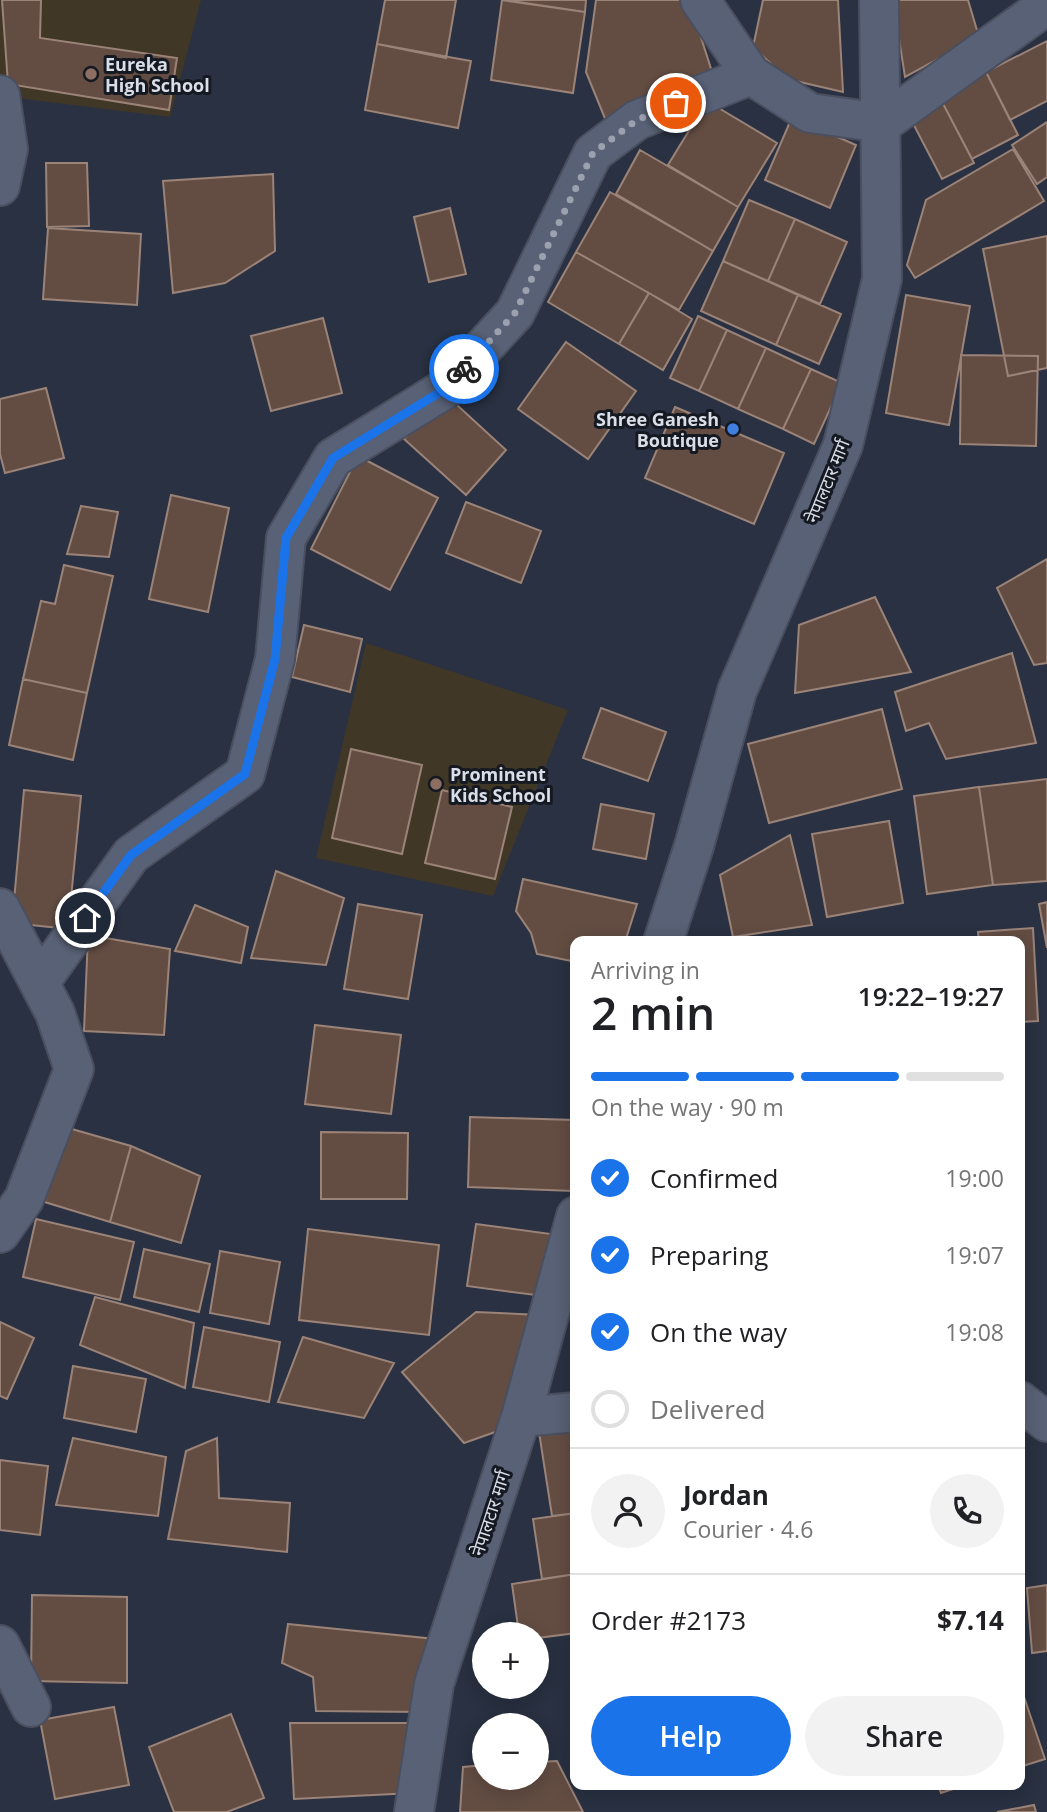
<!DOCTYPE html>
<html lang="en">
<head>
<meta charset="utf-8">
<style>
	body { margin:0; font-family:"Open Sans","Noto Sans Devanagari",sans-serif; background:#f2f2f2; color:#202124; height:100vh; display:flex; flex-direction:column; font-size:26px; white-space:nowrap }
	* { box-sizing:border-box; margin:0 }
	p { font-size:23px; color:#757577 }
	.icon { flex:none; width:38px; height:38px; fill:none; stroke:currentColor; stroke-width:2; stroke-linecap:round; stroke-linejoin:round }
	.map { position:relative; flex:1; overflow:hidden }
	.drawer { position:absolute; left:570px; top:936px; width:455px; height:854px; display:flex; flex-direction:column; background:#fff; border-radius:14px; box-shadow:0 4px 18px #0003 }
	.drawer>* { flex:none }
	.controls { position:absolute; left:472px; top:1622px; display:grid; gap:14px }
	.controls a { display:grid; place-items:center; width:77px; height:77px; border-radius:50%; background:#fff; box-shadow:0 4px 18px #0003; font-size:35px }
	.pin { position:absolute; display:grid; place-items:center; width:60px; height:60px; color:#fff; margin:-30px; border:4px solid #fff; border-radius:50%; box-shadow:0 2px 7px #0007 }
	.courier { position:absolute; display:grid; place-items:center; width:70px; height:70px; margin:-35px; border:5px solid #1a73e8; border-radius:50%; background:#fff; color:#222; box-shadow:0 2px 9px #0007 }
	.headline em { font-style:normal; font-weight:600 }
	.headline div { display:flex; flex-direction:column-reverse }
	.headline { display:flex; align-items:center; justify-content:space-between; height:119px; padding:0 21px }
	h1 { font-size:46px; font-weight:600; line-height:52px }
	.bar { display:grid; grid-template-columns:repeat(4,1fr); gap:10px 7px; align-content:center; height:84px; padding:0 21px }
	.bar i { height:9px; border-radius:5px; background:#e0e0e0 }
	.bar .selected { background:#1a73e8 }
	.bar p { grid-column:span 4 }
	.line { display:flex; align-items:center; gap:18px; padding:0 21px; border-top:2px solid #e0e0e0 }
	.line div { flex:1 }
	.round { display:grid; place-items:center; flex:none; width:74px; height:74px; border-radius:37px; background:#f2f2f2 }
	ol { padding:0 21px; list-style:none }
	li { display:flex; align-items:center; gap:21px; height:77px }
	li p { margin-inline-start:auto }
	li .icon { padding:7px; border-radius:50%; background:#1a73e8; color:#fff; stroke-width:4 }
	li:last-child { color:#757577 }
	li i { width:38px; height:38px; border:4px solid #e0e0e0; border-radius:50% }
	.primary-button { display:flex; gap:14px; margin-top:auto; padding:14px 21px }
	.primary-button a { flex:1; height:80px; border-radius:42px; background:#1a73e8; color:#fff; font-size:28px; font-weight:600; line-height:80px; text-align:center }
	.primary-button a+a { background:#f2f2f2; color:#202124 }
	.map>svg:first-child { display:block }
	.education { fill:#413727 }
	.building { fill:#634d43; stroke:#9b8378; stroke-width:2 }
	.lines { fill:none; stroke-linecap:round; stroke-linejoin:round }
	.minor-casing { stroke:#4a4f5f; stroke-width:42 }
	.minor { stroke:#586175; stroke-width:38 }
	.done { stroke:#9ba1af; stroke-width:7; stroke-dasharray:0 12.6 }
	.route { stroke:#1a73e8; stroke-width:9 }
	.education-dot { fill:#8d6e63; stroke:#151921; stroke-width:2.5 }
	.shop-dot { fill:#3f7fe0; stroke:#151921; stroke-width:2.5 }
	.labels { text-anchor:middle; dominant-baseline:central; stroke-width:6; stroke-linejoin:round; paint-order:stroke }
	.poi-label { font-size:18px; font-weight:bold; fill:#d9dee9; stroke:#151921; text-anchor:start }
	.street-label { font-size:18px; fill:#d9dee9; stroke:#151921 }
</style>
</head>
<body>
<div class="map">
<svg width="1047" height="1812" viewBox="0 0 1047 1812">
	<rect width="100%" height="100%" fill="#293142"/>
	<path class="education" d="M 0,0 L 201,0 L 170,117 L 0,96 Z
		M 366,643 L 568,710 L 493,896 L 316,858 Z"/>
	<path class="building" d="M 2,0 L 41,0 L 40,38 L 177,58 L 169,110 L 8,84 Z
		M 385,0 L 456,0 L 446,58 L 377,44 Z
		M 502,0 L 585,12 L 573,93 L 491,80 Z
		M 505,0 L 586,0 L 585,12 Z
		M 596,0 L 689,0 L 714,78 L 606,121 L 586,72 Z
		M 763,0 L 838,0 L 843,92 L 787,79 L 753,47 Z
		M 893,0 L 968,0 L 979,37 L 905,77 Z
		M 1047,41 L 1047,101 L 1010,120 L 986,72 Z
		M 377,44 L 471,61 L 458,128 L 365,110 Z
		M 986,72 L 1018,135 L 972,159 L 939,96 Z
		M 939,96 L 974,163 L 942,179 L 907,112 Z
		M 707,101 L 777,143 L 738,207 L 668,165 Z
		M 792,117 L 856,145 L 830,208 L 765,180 Z
		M 1047,122 L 1047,177 L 1037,184 L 1012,145 Z
		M 1013,149 L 1044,201 L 915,278 L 907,265 L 926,200 Z
		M 640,150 L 738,207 L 713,251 L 616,194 Z
		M 46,163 L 87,163 L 89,226 L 47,227 Z
		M 273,174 L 275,251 L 225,283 L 173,293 L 163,181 Z
		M 610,192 L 713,251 L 679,310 L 576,252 Z
		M 749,200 L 795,219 L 768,281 L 723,261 Z
		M 450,208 L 466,274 L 429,282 L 414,217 Z
		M 795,219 L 847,242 L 820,304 L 768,281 Z
		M 48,228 L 141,234 L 137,305 L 43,299 Z
		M 1047,236 L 1047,368 L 1008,376 L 983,249 Z
		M 576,252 L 649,293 L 619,344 L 548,302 Z
		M 723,261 L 798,295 L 776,345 L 701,311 Z
		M 649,293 L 692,319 L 663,370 L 619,344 Z
		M 798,295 L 841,314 L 819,364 L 776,345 Z
		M 906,295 L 970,306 L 949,425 L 886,413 Z
		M 698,316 L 727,330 L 699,391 L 670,378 Z
		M 323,318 L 342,393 L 271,411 L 251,336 Z
		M 727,330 L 766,348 L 738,409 L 699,391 Z
		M 566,342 L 636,391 L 588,459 L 518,409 Z
		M 766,348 L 811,369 L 783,429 L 738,409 Z
		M 961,355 L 1038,356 L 1036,446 L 960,444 Z
		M 811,369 L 842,383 L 814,444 L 783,429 Z
		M 46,388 L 64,458 L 5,473 L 0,454 L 0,399 Z
		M 445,394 L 506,450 L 466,495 L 404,439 Z
		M 675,407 L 784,453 L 754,524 L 645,478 Z
		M 358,456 L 438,498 L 390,590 L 311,549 Z
		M 171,495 L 229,508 L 208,612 L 149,599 Z
		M 466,502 L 541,531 L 521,583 L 446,553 Z
		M 81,506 L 118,512 L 109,557 L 67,554 Z
		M 1047,559 L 1047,663 L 1034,665 L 997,588 Z
		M 64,565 L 113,576 L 87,693 L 23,679 L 41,601 L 55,604 Z
		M 875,597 L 911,672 L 795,693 L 799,625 Z
		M 304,625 L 362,639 L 350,692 L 292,677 Z
		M 1012,653 L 1036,743 L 946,759 L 929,723 L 906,731 L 895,692 Z
		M 23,679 L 87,693 L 73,760 L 9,745 Z
		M 601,708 L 666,732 L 648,781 L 583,758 Z
		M 882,709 L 902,789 L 769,823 L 748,744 Z
		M 351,749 L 422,765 L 402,854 L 332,838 Z
		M 1047,779 L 1047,881 L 993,885 L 979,787 Z
		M 979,787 L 993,885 L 927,894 L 914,796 Z
		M 24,790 L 81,796 L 68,929 L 12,923 Z
		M 442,790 L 512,807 L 495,879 L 425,863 Z
		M 601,804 L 654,814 L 646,859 L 593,849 Z
		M 889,821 L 903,903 L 827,917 L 812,834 Z
		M 790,835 L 812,925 L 733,937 L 720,875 Z
		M 276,871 L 344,898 L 326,965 L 251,958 Z
		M 523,879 L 637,904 L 625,942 L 576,942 L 576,962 L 537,954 L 531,933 L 516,911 Z
		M 1047,902 L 1047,948 L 1039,904 Z
		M 358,904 L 422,915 L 408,999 L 344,989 Z
		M 195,905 L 248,927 L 241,963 L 175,951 Z
		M 1033,928 L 1038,1021 L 1020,1022 L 1020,942 L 979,942 L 978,932 Z
		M 88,935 L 170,949 L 164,1035 L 84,1031 Z
		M 315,1025 L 401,1035 L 391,1114 L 305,1104 Z
		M 470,1117 L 575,1120 L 573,1191 L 468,1187 Z
		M 58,1125 L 131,1146 L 110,1222 L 38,1200 Z
		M 321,1132 L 408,1133 L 407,1199 L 321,1199 Z
		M 131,1146 L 200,1176 L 181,1243 L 110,1222 Z
		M 36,1219 L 134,1242 L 120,1300 L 23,1277 Z
		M 476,1224 L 551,1234 L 543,1296 L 467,1286 Z
		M 308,1229 L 439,1245 L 429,1335 L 299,1320 Z
		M 144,1249 L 210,1264 L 199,1312 L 134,1297 Z
		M 220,1251 L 280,1262 L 269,1324 L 210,1313 Z
		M 95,1297 L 194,1323 L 185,1388 L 80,1345 Z
		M 476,1312 L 540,1315 L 501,1430 L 464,1443 L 402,1372 Z
		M 0,1322 L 34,1338 L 7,1399 L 0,1396 Z
		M 204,1327 L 280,1342 L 269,1402 L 193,1387 Z
		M 303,1337 L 394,1363 L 364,1418 L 278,1402 Z
		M 73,1366 L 146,1379 L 136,1432 L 64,1418 Z
		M 576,1426 L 576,1513 L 552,1516 L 539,1432 Z
		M 73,1438 L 166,1457 L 158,1516 L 56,1505 Z
		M 217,1438 L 219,1498 L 290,1503 L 287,1552 L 168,1539 L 186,1451 Z
		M 0,1460 L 48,1466 L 40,1535 L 0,1530 Z
		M 576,1513 L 576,1574 L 542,1579 L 533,1519 Z
		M 576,1574 L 576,1633 L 537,1638 L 537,1634 L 519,1634 L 512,1584 Z
		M 1047,1585 L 1047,1651 L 1032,1653 L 1027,1588 Z
		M 32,1595 L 127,1597 L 127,1683 L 31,1681 Z
		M 288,1624 L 435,1639 L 421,1712 L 316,1711 L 313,1677 L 282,1663 Z
		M 1020,1685 L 1045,1759 L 1020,1767 Z
		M 114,1707 L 129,1785 L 55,1799 L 40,1720 Z
		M 231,1714 L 264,1798 L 227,1812 L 174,1812 L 149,1747 Z
		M 290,1723 L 418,1723 L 413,1793 L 294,1799 Z
		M 557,1761 L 583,1812 L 460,1812 L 463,1767 L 485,1765 L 485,1778 L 537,1778 L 537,1762 Z
		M 938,1785 L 965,1785 L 941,1793 Z
		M 1034,1805 L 1036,1812 L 997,1812 Z"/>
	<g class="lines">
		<g class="minor-casing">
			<path id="minor" d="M 700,0 L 751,75 L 810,113 L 883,123 L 1047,5
				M 0,95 L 8,149 L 0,186
				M 0,908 L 55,1013 L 74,1069 L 24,1199 L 0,1233
				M 663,942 L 694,846 L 737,691 L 843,445 L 882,279 L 879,0
				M 40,982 L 131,855 L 245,774 L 275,659 L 286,538 L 333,458 L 445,389 L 515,313 L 593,153 L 637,120 L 751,75
				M 1020,1401 L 1047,1422
				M 521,1417 L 576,1412
				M 0,1645 L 31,1707
				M 414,1812 L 434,1684 L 521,1417 L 576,1216"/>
		</g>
		<use href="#minor" class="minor"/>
	</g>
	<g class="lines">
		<path class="done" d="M 464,369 L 515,313 L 593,153 L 637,120 L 676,103"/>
		<path class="route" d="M 85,918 L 131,855 L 245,774 L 275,659 L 286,538 L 333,458 L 445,389 L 464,369"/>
	</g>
	<g class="education-dot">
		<circle cx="91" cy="74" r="7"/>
		<circle cx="436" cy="784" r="7"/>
	</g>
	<circle class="shop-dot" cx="733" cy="429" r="7"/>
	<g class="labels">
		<g class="poi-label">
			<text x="105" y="64">Eureka<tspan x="105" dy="21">High School</tspan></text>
			<text x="719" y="419" text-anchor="end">Shree Ganesh<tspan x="719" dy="21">Boutique</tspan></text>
			<text x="450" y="774">Prominent<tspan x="450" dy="21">Kids School</tspan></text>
		</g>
		<g class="street-label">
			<text transform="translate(827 481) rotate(-68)">नेपालटार मार्ग</text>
			<text transform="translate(490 1513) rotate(-72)">नेपालटार मार्ग</text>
		</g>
	</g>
</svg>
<div class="controls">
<a>+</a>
<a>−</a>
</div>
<div class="pin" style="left:676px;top:103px;background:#ea580c"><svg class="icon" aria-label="bag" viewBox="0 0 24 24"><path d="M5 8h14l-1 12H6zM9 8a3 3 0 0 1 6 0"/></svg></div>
<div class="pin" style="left:85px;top:918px;background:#1f2937"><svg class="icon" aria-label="home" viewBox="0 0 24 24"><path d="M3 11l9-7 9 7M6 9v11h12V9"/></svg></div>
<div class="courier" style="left:464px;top:369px"><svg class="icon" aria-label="bike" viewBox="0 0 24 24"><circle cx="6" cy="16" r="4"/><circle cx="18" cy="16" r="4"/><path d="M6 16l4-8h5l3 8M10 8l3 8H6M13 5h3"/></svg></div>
<section class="drawer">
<div class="headline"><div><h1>2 min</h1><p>Arriving in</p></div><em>19:22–19:27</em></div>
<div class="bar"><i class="selected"></i><i class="selected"></i><i class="selected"></i><i></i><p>On the way · 90 m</p></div>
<ol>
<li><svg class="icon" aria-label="check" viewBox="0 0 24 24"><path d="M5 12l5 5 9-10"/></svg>Confirmed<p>19:00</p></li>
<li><svg class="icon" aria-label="check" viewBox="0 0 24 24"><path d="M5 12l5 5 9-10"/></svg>Preparing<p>19:07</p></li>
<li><svg class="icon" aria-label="check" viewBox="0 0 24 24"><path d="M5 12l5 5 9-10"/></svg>On the way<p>19:08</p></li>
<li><i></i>Delivered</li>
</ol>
<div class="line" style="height:126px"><a class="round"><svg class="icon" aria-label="person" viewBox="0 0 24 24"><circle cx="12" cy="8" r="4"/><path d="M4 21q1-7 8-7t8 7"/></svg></a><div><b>Jordan</b><p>Courier · 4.6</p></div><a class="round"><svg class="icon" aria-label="phone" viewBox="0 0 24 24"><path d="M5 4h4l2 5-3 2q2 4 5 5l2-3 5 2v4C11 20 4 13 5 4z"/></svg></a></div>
<div class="line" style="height:91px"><div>Order #2173</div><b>$7.14</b></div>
<div class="primary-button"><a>Help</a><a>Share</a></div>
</section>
</div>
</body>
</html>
